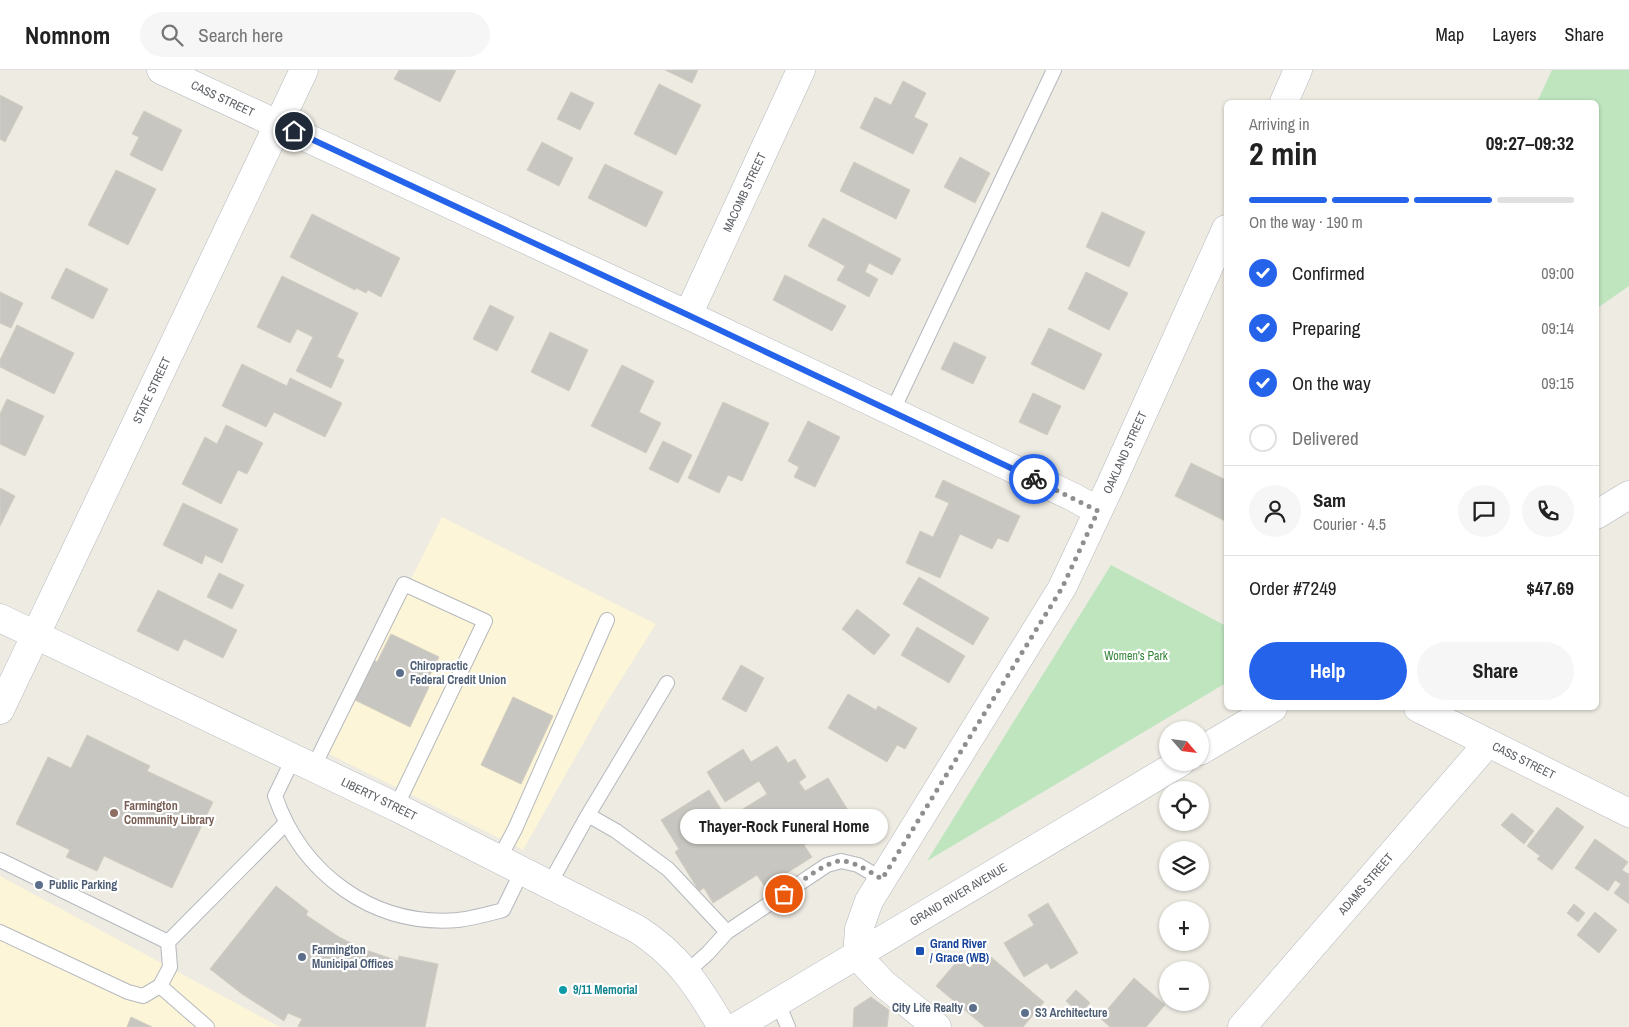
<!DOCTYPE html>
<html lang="en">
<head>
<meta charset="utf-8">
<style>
	body { margin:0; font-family:"Archivo Narrow",sans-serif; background:#f6f6f6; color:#222; height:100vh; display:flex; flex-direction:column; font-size:19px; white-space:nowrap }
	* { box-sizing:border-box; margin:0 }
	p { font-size:16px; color:#767676 }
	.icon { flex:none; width:28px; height:28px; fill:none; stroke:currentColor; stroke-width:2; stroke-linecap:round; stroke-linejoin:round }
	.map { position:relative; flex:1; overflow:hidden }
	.sheet { position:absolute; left:1224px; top:30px; width:375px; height:610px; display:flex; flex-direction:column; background:#fff; border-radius:8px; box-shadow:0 1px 4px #0004 }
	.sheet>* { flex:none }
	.needle { width:32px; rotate:118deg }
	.fabs { position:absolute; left:1159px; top:651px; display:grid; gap:10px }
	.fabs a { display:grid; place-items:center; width:50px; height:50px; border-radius:50%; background:#fff; box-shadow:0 1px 4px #0004; font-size:25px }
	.pin { position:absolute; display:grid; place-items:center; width:42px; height:42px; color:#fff; margin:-21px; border:2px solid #fff; border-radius:50%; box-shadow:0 1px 5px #0007 }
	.courier { position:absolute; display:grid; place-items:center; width:50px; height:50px; margin:-25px; border:4px solid #2563eb; border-radius:50%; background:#fff; color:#222; box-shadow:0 1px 6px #0007 }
	.bubble { position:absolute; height:35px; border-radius:18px; background:#fff; box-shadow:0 1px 4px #0004; font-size:16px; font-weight:700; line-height:35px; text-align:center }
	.overview em { font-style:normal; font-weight:700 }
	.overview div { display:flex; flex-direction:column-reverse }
	.overview { display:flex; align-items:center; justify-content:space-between; height:85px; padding:0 25px }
	h1 { font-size:32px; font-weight:700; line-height:38px }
	.bar { display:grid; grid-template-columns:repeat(4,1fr); gap:8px 5px; align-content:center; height:60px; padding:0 25px }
	.bar i { height:6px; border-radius:4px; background:#e0e0e0 }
	.bar .selected { background:#2563eb }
	.bar p { grid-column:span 4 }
	.line { display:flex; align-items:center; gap:12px; padding:0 25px; border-top:1px solid #e0e0e0 }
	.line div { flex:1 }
	.round { display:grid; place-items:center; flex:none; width:52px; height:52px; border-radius:26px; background:#f6f6f6 }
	ol { padding:0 25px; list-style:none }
	li { display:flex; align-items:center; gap:15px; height:55px }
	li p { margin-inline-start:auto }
	li .icon { padding:5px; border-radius:50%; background:#2563eb; color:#fff; stroke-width:4 }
	li:last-child { color:#767676 }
	li i { width:28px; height:28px; border:2px solid #e0e0e0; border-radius:50% }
	.cta { display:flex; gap:10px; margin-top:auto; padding:10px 25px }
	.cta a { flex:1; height:58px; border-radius:30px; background:#2563eb; color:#fff; font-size:20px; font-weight:700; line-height:58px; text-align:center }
	.cta a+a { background:#f6f6f6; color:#222 }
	header { display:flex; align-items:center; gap:30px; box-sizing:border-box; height:70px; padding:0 25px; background:#fff; border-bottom:1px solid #e0e0e0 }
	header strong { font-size:24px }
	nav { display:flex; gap:28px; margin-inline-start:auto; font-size:18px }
	.search { width:350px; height:45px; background:#f6f6f6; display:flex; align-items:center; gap:12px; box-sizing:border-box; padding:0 18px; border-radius:28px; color:#767676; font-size:19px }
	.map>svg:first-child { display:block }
	.commercial { fill:#fdf5d7 }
	.green { fill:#bfe5bf }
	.building { fill:#c8c6c0; stroke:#d2cdc1 }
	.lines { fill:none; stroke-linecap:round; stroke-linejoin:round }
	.service-casing { stroke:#b5b8bd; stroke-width:16 }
	.minor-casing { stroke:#b5b8bd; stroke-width:29 }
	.secondary-casing { stroke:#b6b9bf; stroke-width:29 }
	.service { stroke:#fff; stroke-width:14 }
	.minor { stroke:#fff; stroke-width:28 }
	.secondary { stroke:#fff; stroke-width:28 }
	.done { stroke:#8e8f8f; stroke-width:5; stroke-dasharray:0 9 }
	.route { stroke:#2563eb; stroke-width:6 }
	.service-dot { fill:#5c6f8a; stroke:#fff; stroke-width:2 }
	.education-dot { fill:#8d6e63; stroke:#fff; stroke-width:2 }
	.transit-dot { fill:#1a4fb4; stroke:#fff; stroke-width:2 }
	.culture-dot { fill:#0f9aa8; stroke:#fff; stroke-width:2 }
	.labels { text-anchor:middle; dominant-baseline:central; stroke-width:4.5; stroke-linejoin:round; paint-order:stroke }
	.street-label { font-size:12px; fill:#5b5e63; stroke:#fff }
	.park-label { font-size:12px; fill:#36863a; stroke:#fff }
	.service-label { font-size:12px; font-weight:bold; fill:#4e5e75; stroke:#fff; text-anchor:start }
	.education-label { font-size:12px; font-weight:bold; fill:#785e54; stroke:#fff; text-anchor:start }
	.transit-label { font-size:12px; font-weight:bold; fill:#164399; stroke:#fff; text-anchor:start }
	.culture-label { font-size:12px; font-weight:bold; fill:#0d838f; stroke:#fff; text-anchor:start }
</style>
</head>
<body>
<header>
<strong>Nomnom</strong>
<div class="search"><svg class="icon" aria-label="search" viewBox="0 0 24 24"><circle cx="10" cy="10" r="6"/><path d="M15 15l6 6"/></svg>Search here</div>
<nav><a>Map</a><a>Layers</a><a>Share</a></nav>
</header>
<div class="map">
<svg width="1629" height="957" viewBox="0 0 1629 957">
	<rect width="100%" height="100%" fill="#edebe2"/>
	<path class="commercial" d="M 442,447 L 656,554 L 605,635 L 523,780 L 325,682 Z
		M 0,806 L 280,957 L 0,957 Z"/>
	<path class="green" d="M 1552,0 L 1629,0 L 1629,216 L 1596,239 L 1596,32 L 1537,32 Z
		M 1111,495 L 1226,556 L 1226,613 L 927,791 Z"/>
	<path class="building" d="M 399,0 L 456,0 L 440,32 L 394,9 Z
		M 665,0 L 698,0 L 692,13 Z
		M 903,11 L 926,23 L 914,47 L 928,54 L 913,84 L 860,58 L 875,27 L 891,35 Z
		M 659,14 L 701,35 L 676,85 L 634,64 Z
		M 571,22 L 594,33 L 580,60 L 557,49 Z
		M 0,25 L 23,37 L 5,72 L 0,69 Z
		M 144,41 L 182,60 L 162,101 L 130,85 L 139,67 L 132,64 Z
		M 542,72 L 573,88 L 559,116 L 527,100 Z
		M 960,87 L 990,103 L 975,133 L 944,117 Z
		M 854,92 L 910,120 L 896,149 L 840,121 Z
		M 605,94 L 663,122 L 646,157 L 588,128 Z
		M 116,100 L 156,119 L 128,175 L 88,155 Z
		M 1102,142 L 1145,162 L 1129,197 L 1086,177 Z
		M 312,144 L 400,188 L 381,227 L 368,220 L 366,223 L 356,218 L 355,220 L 290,187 Z
		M 823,148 L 901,189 L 892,205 L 869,193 L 865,202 L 878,209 L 869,227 L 837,210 L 845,196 L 808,176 Z
		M 66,198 L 108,219 L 93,249 L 51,228 Z
		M 1086,202 L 1128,223 L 1109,260 L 1068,239 Z
		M 785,205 L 846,236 L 832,261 L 773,230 Z
		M 282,206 L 358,243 L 337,287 L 344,290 L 331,318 L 296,301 L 313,267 L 297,259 L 290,273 L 257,257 Z
		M 0,222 L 23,233 L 11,258 L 0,253 Z
		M 490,235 L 514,247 L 497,281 L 473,269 Z
		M 17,255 L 74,283 L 54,324 L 0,297 L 0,290 Z
		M 1049,258 L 1102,284 L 1084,320 L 1031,294 Z
		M 550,262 L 588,280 L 569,321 L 531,302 Z
		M 954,272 L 986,287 L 973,314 L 941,299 Z
		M 242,294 L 287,316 L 290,308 L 342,333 L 325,367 L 274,342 L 266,357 L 222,336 Z
		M 622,295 L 654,311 L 639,342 L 661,353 L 646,383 L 591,356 Z
		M 1033,323 L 1061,336 L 1047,365 L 1019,352 Z
		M 7,329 L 44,346 L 25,386 L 0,374 L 0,344 Z
		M 723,332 L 769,353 L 742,411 L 728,405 L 719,423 L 688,408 Z
		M 808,351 L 840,367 L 815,417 L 794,407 L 799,397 L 788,391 Z
		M 226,355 L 263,373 L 247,404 L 238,400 L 221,434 L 182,414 L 205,367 L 217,374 Z
		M 663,371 L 692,385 L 678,413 L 649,399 Z
		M 1191,393 L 1226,410 L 1225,451 L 1175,426 Z
		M 943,410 L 1020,446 L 1008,472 L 998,468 L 992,479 L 960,464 L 940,508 L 906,493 L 920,461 L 933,467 L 949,433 L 935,427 Z
		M 0,418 L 15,426 L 0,456 Z
		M 183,433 L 238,459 L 222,493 L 205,485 L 202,494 L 163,475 Z
		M 219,503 L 244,515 L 232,539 L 207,527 Z
		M 919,507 L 989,548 L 973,575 L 903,534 Z
		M 158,520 L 237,560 L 223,588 L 184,569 L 178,581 L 137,561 Z
		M 857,539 L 890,565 L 874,585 L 842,559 Z
		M 917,557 L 965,586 L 949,613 L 901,585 Z
		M 391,564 L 439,587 L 425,615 L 429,617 L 410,657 L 355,630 L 374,590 L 377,592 Z
		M 741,595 L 764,608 L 746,642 L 722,629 Z
		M 848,624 L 876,640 L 878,636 L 917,658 L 905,679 L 897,675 L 887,692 L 828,658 Z
		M 513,627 L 553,646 L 521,714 L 481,695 Z
		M 87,665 L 150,696 L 147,701 L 213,732 L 172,818 L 104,786 L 97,801 L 66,787 L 70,780 L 16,754 L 48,687 L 71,698 Z
		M 777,676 L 788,693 L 795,689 L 806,707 L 799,712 L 805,721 L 828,708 L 851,745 L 804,775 L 812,787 L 765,817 L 757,805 L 713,833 L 704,818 L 699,821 L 675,782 L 679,779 L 661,750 L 709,720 L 727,749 L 767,724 L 759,711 L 725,732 L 707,702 L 743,679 L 751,692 Z
		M 1557,737 L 1584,757 L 1552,800 L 1537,789 L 1540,786 L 1527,776 Z
		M 1512,743 L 1534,761 L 1524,774 L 1501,755 Z
		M 1595,769 L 1628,792 L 1622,800 L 1628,804 L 1629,803 L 1629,834 L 1614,823 L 1621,814 L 1615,810 L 1608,821 L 1575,798 Z
		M 276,816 L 308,841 L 306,845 L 339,867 L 363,879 L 398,891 L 399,886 L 438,894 L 425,957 L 299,957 L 298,956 L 302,949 L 288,943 L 284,951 L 242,924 L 210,899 Z
		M 1048,833 L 1078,883 L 1051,899 L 1047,893 L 1024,907 L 1004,873 L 1034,855 L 1028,845 Z
		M 1574,834 L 1585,843 L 1578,852 L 1567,843 Z
		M 1595,842 L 1617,860 L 1599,883 L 1577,865 Z
		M 984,881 L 1044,932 L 1023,957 L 985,957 L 936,916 L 959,889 L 970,898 Z
		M 1134,908 L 1165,935 L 1146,957 L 1110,957 L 1100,948 Z
		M 1076,920 L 1090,933 L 1080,944 L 1066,931 Z
		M 871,927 L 889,940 L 887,957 L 853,957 L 854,938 Z
		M 131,947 L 152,957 L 127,957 Z"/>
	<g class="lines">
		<g class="service-casing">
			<path id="service" d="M 892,342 L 1054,0
				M 293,689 L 275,726 C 302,804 373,857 458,850 C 474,848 488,844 503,840 L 522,801
				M 313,698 L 404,514 L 485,551 L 396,737
				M 588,745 L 616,761 L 668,799 L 727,862
				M 499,789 L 515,759 L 607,550
				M 0,790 L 168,872
				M 549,815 L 588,745 L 667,613
				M 0,862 L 128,922 L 143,926 L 160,916 L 170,897 L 168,872 L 286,753
				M 687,902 L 708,883 L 727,862 L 827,795 L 841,791 L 858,795 L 882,809
				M 160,916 L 207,957
				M 778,933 L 788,957"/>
		</g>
		<g class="minor-casing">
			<g id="minor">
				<path id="s1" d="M 161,0 L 688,245 L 1075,428 L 1098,441"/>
				<path d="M 1284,32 L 1298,0"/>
				<path id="s2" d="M 688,245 L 801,0"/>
				<path id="s3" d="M 0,548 L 396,737 L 637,859 C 678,885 698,916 722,957"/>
				<path id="s4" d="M 1418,638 L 1629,743"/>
				<path id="s5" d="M 0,640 L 304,0"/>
				<path id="s6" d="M 937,957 L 885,915 L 857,886 L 859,859 L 869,831 L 1062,518 L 1110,416 L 1226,159"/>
				<path id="s7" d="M 1242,957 L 1488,673"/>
			</g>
		</g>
		<g class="secondary-casing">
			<g id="secondary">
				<path d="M 1596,445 L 1629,425"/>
				<path d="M 1200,681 L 1273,638"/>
				<path id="s8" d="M 736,957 L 1181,692"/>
			</g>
		</g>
		<use href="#service" class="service"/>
		<use href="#minor" class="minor"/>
		<use href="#secondary" class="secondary"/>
	</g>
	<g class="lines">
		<path class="done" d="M 784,824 C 797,815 828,789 843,791 C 857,793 870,802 882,809 L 1062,518 L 1098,441 L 1034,409"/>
		<path class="route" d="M 294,61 L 688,245 L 1034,409"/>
	</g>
	<g class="service-dot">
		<circle cx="400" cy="603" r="5"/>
		<circle cx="39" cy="815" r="5"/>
		<circle cx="302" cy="887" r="5"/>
		<circle cx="973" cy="938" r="5"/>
		<circle cx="1025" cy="943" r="5"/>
	</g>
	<circle class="education-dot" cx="114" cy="743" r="5"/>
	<rect class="transit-dot" x="915" y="876" width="10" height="10" rx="2.5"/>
	<circle class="culture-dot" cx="563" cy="920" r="5"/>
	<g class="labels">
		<g class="street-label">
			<text stroke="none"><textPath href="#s1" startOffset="68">CASS STREET</textPath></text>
			<text stroke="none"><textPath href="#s2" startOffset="135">MACOMB STREET</textPath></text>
			<text stroke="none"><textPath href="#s5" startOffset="354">STATE STREET</textPath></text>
			<text stroke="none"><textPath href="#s6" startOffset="681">OAKLAND STREET</textPath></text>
			<text stroke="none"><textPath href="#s4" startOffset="118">CASS STREET</textPath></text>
			<text stroke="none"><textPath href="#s3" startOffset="420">LIBERTY STREET</textPath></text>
			<text stroke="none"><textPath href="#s7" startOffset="189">ADAMS STREET</textPath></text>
			<text stroke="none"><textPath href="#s8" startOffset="259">GRAND RIVER AVENUE</textPath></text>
		</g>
		<g class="park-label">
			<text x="1136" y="586">Women's Park</text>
		</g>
		<g class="service-label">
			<text x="410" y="596">Chiropractic<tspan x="410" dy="14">Federal Credit Union</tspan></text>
			<text x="49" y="815">Public Parking</text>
			<text x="312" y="880">Farmington<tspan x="312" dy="14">Municipal Offices</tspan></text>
			<text x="963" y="938" text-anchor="end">City Life Realty</text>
			<text x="1035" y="943">S3 Architecture</text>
		</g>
		<g class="education-label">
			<text x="124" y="736">Farmington<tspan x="124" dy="14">Community Library</tspan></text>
		</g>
		<g class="transit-label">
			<text x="930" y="874">Grand River<tspan x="930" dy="14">/ Grace (WB)</tspan></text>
		</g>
		<g class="culture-label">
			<text x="573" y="920">9/11 Memorial</text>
		</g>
	</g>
</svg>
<div class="fabs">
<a><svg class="needle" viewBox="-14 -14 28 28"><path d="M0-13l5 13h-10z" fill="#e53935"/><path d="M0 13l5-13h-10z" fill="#767676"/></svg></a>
<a><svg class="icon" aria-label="locate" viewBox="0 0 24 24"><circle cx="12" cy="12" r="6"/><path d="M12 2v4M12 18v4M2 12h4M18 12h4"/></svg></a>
<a><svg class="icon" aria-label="layers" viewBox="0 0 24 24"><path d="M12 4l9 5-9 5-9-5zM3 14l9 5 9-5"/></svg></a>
<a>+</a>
<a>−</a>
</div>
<div class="pin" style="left:784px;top:824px;background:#ea580c"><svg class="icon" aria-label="bag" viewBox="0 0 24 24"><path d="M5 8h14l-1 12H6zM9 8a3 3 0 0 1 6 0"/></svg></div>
<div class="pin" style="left:294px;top:61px;background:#1f2937"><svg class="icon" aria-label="home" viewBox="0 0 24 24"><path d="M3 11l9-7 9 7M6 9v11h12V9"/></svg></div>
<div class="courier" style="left:1034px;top:409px"><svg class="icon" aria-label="bike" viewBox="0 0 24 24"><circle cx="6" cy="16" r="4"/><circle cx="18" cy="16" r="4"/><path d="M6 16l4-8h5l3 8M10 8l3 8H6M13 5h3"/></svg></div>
<div class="bubble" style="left:680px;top:739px;width:208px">Thayer-Rock Funeral Home</div>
<section class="sheet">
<div class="overview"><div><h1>2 min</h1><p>Arriving in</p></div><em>09:27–09:32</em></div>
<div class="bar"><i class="selected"></i><i class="selected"></i><i class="selected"></i><i></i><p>On the way · 190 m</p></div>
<ol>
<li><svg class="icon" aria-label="check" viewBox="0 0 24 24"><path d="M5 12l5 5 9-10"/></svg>Confirmed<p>09:00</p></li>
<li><svg class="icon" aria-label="check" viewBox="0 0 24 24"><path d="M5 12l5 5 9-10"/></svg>Preparing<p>09:14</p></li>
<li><svg class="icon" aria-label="check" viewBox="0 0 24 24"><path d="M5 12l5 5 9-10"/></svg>On the way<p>09:15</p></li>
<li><i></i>Delivered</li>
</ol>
<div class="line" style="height:90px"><a class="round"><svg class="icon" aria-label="person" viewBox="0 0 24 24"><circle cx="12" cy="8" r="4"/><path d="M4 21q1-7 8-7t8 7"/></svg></a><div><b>Sam</b><p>Courier · 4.5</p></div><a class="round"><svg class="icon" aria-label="chat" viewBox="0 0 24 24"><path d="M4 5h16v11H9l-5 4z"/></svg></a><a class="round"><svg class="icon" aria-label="phone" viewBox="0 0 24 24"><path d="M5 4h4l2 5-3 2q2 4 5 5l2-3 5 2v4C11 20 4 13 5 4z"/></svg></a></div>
<div class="line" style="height:65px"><div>Order #7249</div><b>$47.69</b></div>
<div class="cta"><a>Help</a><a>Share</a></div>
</section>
</div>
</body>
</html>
